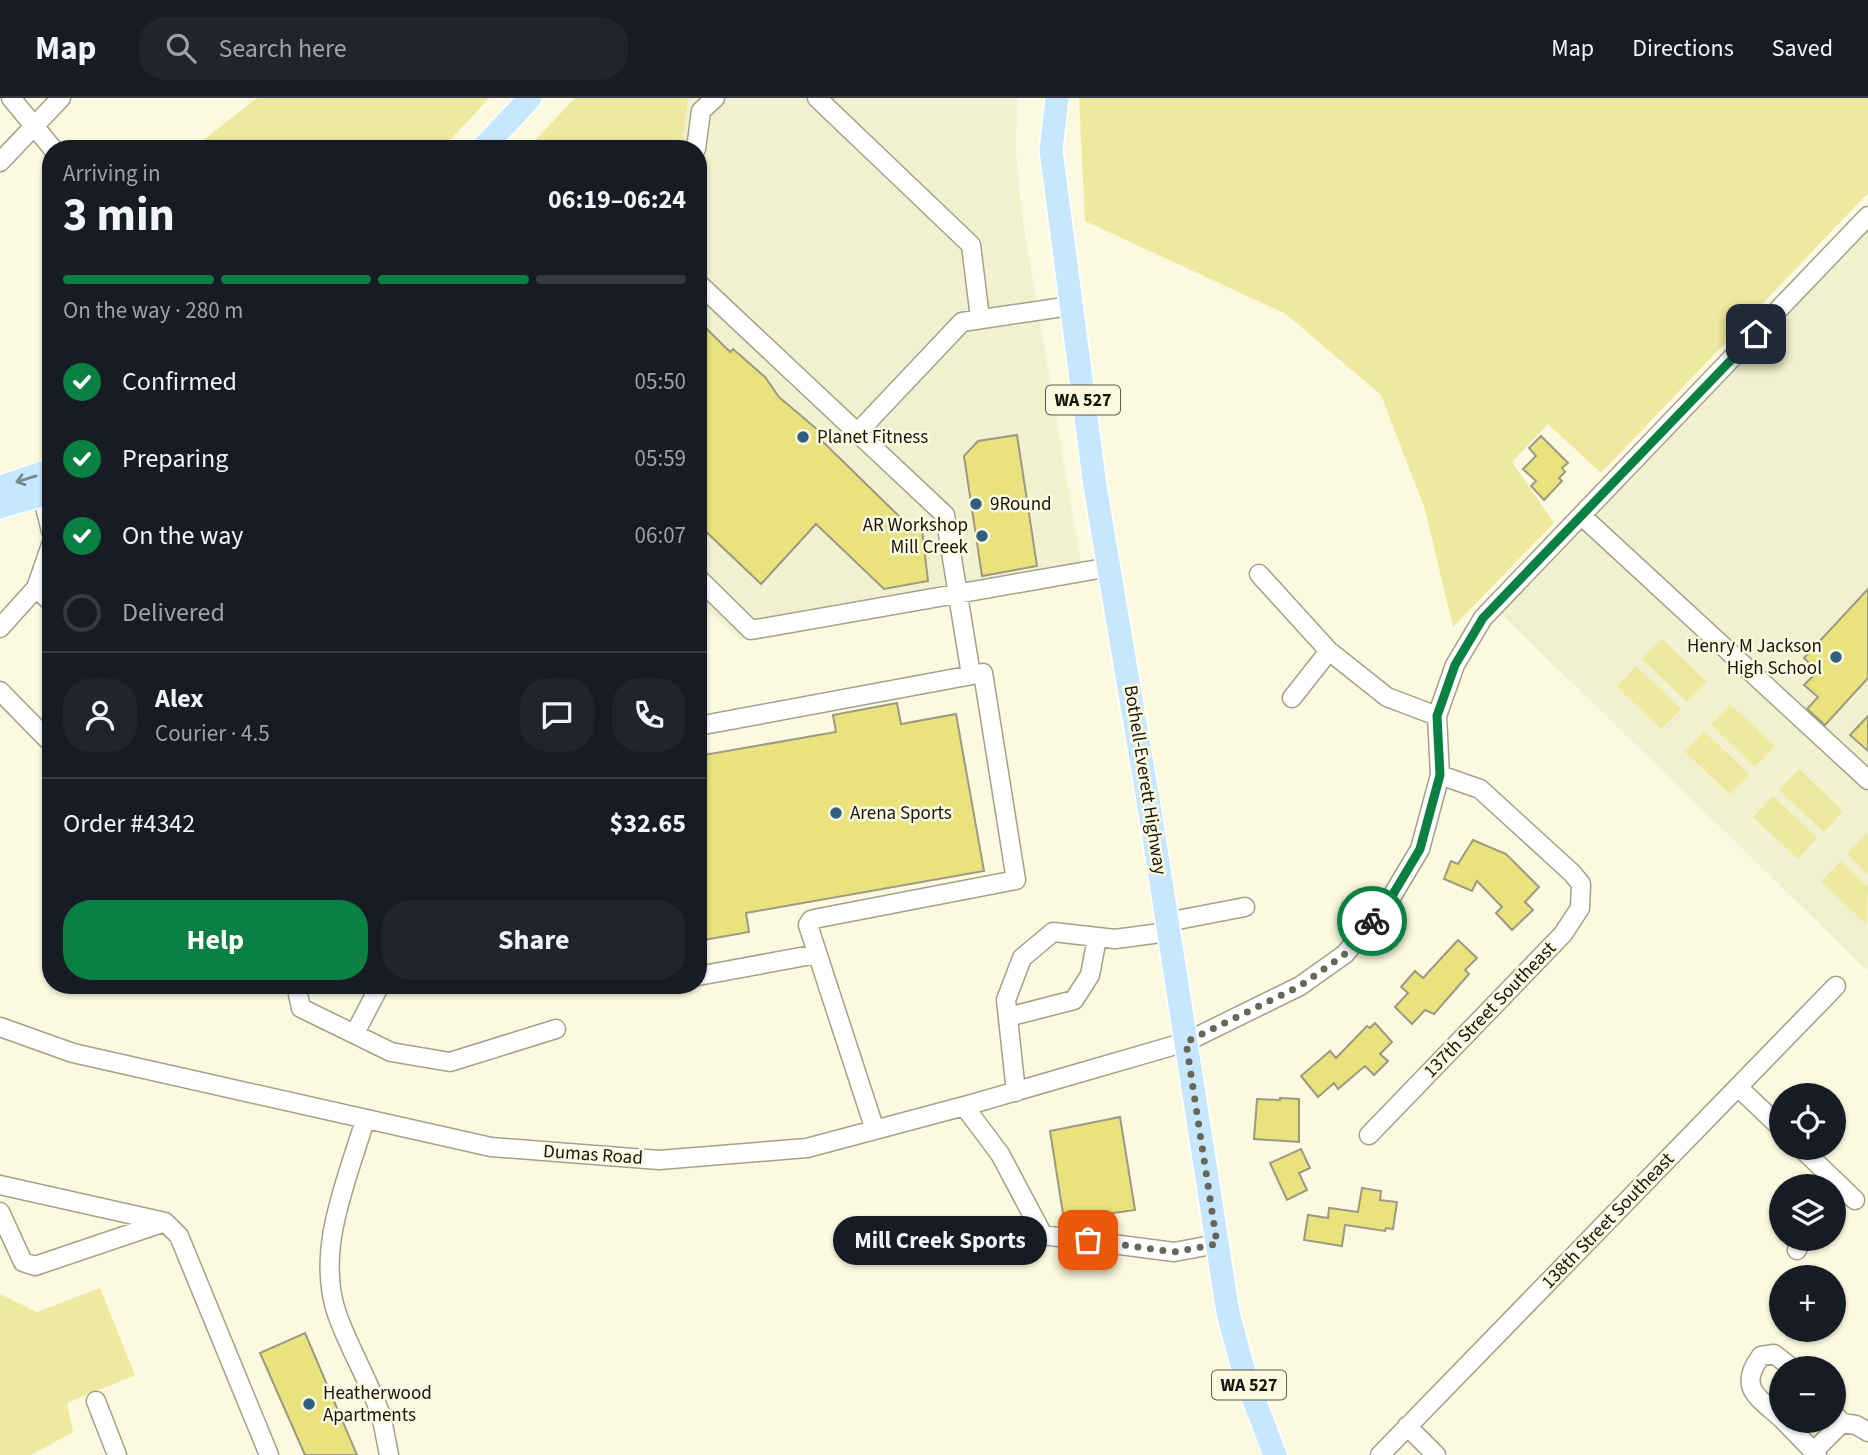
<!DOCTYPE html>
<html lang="en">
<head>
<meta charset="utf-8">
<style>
	body { margin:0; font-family:"Source Sans 3",sans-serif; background:#20242c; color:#f1f3f6; height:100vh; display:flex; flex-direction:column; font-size:26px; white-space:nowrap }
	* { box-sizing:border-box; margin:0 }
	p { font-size:23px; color:#9ea1a6 }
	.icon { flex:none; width:38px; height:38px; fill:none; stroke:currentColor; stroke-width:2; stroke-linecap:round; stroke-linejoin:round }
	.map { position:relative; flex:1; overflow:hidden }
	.drawer { position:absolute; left:42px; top:42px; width:665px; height:854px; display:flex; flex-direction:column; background:#171b24; border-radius:28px; box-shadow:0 2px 5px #0004 }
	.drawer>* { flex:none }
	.tools { position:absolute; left:1769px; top:985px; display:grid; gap:14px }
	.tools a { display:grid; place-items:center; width:77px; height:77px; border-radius:50%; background:#171b24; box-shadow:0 2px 5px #0004; font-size:35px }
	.pin { position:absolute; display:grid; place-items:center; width:60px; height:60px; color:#fff; margin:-30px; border-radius:14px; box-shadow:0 4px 10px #0006 }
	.courier { position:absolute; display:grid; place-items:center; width:70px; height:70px; margin:-35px; border:5px solid #0b8043; border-radius:50%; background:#fff; color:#222; box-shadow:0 2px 9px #0007 }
	.bubble { position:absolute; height:49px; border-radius:24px; background:#171b24; box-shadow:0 2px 5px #0004; font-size:23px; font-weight:700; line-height:49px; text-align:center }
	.summary em { font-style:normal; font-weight:700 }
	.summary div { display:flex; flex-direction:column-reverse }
	.summary { display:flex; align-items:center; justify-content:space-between; height:119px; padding:0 21px }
	h1 { font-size:46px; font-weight:700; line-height:52px }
	.bar { display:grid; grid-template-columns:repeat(4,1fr); gap:10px 7px; align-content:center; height:84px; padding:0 21px }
	.bar i { height:9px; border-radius:5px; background:#363941 }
	.bar .on { background:#0b8043 }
	.bar p { grid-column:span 4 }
	.line { display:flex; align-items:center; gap:18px; padding:0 21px; border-top:2px solid #363941 }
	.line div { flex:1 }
	.round { display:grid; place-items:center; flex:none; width:74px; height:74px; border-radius:28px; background:#20242c }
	ol { padding:0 21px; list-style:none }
	li { display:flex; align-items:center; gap:21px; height:77px }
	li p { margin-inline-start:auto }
	li .icon { padding:7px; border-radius:50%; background:#0b8043; color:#fff; stroke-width:4 }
	li:last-child { color:#9ea1a6 }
	li i { width:38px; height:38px; border:4px solid #363941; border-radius:50% }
	.action { display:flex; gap:14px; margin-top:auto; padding:14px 21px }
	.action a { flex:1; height:80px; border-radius:28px; background:#0b8043; color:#fff; font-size:28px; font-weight:700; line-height:80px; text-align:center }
	.action a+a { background:#20242c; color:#f1f3f6 }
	header { display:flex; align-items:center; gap:42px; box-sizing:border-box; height:98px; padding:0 35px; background:#171b24; border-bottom:2px solid #363941 }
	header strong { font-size:33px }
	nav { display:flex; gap:38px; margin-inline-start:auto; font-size:24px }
	.search { width:490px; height:63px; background:#20242c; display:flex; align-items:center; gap:18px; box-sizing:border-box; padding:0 24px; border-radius:28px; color:#9ea1a6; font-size:26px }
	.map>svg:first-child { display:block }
	.built { fill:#f2f1cf }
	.green { fill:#eee99e }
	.building { fill:#eae27d; stroke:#9c9b82; stroke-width:2 }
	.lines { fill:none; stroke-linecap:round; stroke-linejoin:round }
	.minor-casing { stroke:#a3a289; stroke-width:21 }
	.major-casing { stroke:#fff; stroke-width:26 }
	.minor { stroke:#fff; stroke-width:18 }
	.major { stroke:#c7e8fc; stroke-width:23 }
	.oneway { stroke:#788a90 }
	.done { stroke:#676657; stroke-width:7; stroke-dasharray:0 12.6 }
	.route { stroke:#0b8043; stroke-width:9 }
	.poi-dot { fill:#2f617f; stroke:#fbfae0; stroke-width:2.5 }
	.labels { text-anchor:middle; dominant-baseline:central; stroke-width:5; stroke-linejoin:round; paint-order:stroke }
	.shield { fill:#fbfae0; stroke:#5b5a4c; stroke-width:2 }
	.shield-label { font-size:18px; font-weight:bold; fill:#17160d }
	.poi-label { font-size:19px; fill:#17160d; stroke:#fbfae0; text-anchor:start }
	.street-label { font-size:19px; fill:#17160d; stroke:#fbfae0 }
</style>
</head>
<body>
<header>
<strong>Map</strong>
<div class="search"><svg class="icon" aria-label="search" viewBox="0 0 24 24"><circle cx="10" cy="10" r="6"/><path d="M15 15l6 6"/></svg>Search here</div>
<nav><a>Map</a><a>Directions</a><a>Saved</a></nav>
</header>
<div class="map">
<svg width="1868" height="1357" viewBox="0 0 1868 1357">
	<rect width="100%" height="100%" fill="#fbfae0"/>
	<path class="built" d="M 688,0 L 1017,0 L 1016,55 L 1021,111 L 1084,484 L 740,542 L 698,504 L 698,51 L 682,51 Z
		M 1868,118 L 1868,873 L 1494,509 Z"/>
	<path class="green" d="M 257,0 L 489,0 L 442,51 L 192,51 Z
		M 575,0 L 688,0 L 682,51 L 527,51 Z
		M 1079,0 L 1868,0 L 1868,95 L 1601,375 L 1548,326 L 1512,364 L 1554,425 L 1453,529 L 1425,411 L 1381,297 L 1286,216 L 1085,123 Z
		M 1662,541 L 1707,584 L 1687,604 L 1642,561 Z
		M 1636,568 L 1681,611 L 1661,631 L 1617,589 Z
		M 1730,606 L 1775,648 L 1755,669 L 1711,627 Z
		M 1704,633 L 1749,676 L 1730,696 L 1685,654 Z
		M 1799,671 L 1843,713 L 1824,734 L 1779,692 Z
		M 1773,698 L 1817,740 L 1798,761 L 1753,719 Z
		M 1867,735 L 1868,737 L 1868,776 L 1847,756 Z
		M 1841,763 L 1868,789 L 1866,826 L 1821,783 Z
		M 100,1190 L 135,1277 L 67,1305 L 73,1334 L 31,1357 L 0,1357 L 0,1196 L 37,1214 Z"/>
	<path class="building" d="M 698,222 L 730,254 L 733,251 L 765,279 L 779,299 L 825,338 L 820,341 L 906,425 L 921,423 L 928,483 L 884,491 L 816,426 L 761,486 L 698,426 Z
		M 1017,337 L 1037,468 L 982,478 L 964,358 L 978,343 Z
		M 1541,338 L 1568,365 L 1562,370 L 1565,374 L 1559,380 L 1562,383 L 1544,402 L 1531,388 L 1536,383 L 1523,371 L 1536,358 L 1529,350 Z
		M 1868,491 L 1868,580 L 1825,627 L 1807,611 L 1818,599 L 1804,587 L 1818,573 L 1804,560 Z
		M 897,605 L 901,626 L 956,616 L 984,773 L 746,815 L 749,834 L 698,843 L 698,658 L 836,634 L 833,617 Z
		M 1868,618 L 1868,653 L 1850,637 Z
		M 1473,742 L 1506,756 L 1539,789 L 1525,804 L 1533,812 L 1512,832 L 1496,815 L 1502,809 L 1477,783 L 1472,793 L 1444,781 L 1451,763 L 1458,766 Z
		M 1458,842 L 1477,860 L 1465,872 L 1469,876 L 1434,916 L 1425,912 L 1412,926 L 1395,909 L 1408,895 L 1401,889 L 1415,873 L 1423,880 Z
		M 1375,925 L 1392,944 L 1380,956 L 1388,963 L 1374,977 L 1365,968 L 1338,991 L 1334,985 L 1318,999 L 1301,978 L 1330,953 L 1336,960 L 1367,928 L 1370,930 Z
		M 1280,1000 L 1299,1001 L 1299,1044 L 1254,1041 L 1257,1001 L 1280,1002 Z
		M 1120,1019 L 1135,1112 L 1064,1122 L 1050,1033 Z
		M 1301,1051 L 1310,1070 L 1299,1075 L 1307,1092 L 1287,1102 L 1270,1065 Z
		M 1362,1090 L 1381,1093 L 1380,1102 L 1397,1104 L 1393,1131 L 1386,1130 L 1385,1133 L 1345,1127 L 1342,1148 L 1304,1142 L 1308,1117 L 1328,1120 L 1329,1110 L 1358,1114 Z
		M 305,1235 L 357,1357 L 305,1357 L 260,1255 Z"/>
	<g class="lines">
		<g class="minor-casing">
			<path id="minor" d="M 11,0 L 53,51
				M 817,0 L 971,147 L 980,220
				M 696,51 L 701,13 L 715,0
				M 0,64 L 61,0
				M 698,185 L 945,417 L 971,577
				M 857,335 L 962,224 L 1070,208
				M 42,397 L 51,433
				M 1583,419 L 1868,682
				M 1259,476 L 1329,553 L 1387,599 L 1437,618
				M 698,480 L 751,532 L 1110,469
				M 36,490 L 51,504
				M 0,530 L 36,490 L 51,447
				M 0,593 L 51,645
				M 1292,600 L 1329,553
				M 698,628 L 983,575 L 1016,782 L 819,820 L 811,822 L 808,827 L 875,1032
				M 1167,824 L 1245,809
				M 698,878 L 817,856
				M 296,887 L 301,910 L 391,954 L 450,964 L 556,931
				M 1008,919 L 1074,902 L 1090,877 L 1097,840
				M 0,929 L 73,955 L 491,1049 L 659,1062 L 807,1050 L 972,1006 L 1186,944 L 1300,888 L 1345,856 L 1389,803 L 1420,751 L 1440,677 L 1437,618 L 1455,567 L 1483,520 L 1868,118
				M 355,935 L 380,887
				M 1739,990 L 1782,1031
				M 1016,994 L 1006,902 L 1022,860 L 1053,834 L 1115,841 L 1168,834
				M 964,1008 L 1000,1056 L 1043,1137 L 1174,1154 L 1217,1146
				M 365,1022 C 347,1082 315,1153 337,1216 C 349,1250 368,1281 380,1315 C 384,1328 386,1343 389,1357
				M 1369,1037 L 1563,836 L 1580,810 L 1581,786 L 1572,775 L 1480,691 L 1440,677
				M 1801,1050 L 1855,1102
				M 0,1087 L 165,1124 L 179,1138 L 269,1357
				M 0,1114 L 23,1164 L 35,1168 L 165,1124
				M 1797,1152 L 1801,1141
				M 96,1303 L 117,1357
				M 1782,1321 C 1758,1299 1737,1290 1761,1258 L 1774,1256 L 1792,1270
				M 1784,1323 L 1817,1357
				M 1842,1325 L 1856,1327 L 1868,1334
				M 1407,1328 L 1436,1357
				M 1814,1353 L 1842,1325 L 1834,1316
				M 1380,1357 L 1836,888"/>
		</g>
		<g class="major-casing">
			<path id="major" d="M 1057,0 L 1051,52 L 1095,388 L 1152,726 L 1228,1215 L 1245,1278 L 1275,1357
				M 482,51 L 530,0
				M 0,389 L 51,372
				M 0,409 L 51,394"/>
		</g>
		<use href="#minor" class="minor"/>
		<use href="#major" class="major"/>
	</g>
	<defs><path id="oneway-shaft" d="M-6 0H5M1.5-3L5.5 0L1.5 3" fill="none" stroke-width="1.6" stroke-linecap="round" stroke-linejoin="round" transform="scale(1.75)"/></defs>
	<use class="oneway" href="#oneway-shaft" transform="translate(26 381) rotate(163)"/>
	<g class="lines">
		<path class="done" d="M 1088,1142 L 1174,1154 L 1217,1146 L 1186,944 L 1300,888 L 1345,856 L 1372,823"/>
		<path class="route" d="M 1372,823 L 1389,803 L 1420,751 L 1440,677 L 1437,618 L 1455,567 L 1483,520 L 1756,236"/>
	</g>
	<g class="poi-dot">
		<circle cx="803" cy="339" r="7"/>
		<circle cx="976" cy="406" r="7"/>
		<circle cx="982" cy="438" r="7"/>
		<circle cx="1836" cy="559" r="7"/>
		<circle cx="836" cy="715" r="7"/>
		<circle cx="309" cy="1306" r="7"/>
	</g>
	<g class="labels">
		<g class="shield">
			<rect x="1046" y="287.5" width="74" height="29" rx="5"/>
			<rect x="1212" y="1272.5" width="74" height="29" rx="5"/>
		</g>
		<g class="shield-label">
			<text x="1083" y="302">WA 527</text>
			<text x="1249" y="1287">WA 527</text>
		</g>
		<g class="poi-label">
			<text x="817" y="339">Planet Fitness</text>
			<text x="990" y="406">9Round</text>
			<text x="968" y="427" text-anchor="end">AR Workshop<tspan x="968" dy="22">Mill Creek</tspan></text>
			<text x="1822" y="548" text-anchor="end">Henry M Jackson<tspan x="1822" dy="22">High School</tspan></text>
			<text x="850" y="715">Arena Sports</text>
			<text x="323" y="1295">Heatherwood<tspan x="323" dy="22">Apartments</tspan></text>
		</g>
		<g class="street-label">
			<text transform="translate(1145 682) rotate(81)">Bothell-Everett Highway</text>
			<text transform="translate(1490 912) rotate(-46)">137th Street Southeast</text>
			<text transform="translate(593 1057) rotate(4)">Dumas Road</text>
			<text transform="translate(1608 1123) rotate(-46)">138th Street Southeast</text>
		</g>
	</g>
</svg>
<div class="tools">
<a><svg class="icon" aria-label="locate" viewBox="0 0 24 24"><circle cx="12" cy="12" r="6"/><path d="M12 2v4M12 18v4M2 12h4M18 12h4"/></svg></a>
<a><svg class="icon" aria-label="layers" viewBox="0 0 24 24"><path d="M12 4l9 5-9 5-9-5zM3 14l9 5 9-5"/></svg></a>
<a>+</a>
<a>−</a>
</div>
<div class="pin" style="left:1088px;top:1142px;background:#ea580c"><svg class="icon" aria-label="bag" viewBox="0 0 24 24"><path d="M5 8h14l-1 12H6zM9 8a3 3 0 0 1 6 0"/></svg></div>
<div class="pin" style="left:1756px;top:236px;background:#1f2937"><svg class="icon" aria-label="home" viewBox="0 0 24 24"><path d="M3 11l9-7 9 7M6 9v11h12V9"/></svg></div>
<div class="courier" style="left:1372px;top:823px"><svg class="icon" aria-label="bike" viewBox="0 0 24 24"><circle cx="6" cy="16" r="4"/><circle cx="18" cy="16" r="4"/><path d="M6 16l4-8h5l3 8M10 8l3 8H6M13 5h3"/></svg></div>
<div class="bubble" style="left:833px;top:1118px;width:214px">Mill Creek Sports</div>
<section class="drawer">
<div class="summary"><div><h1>3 min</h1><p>Arriving in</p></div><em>06:19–06:24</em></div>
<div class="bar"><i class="on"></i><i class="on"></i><i class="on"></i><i></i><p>On the way · 280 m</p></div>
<ol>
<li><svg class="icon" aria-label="check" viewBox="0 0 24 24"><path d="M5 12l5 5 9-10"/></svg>Confirmed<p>05:50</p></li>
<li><svg class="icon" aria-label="check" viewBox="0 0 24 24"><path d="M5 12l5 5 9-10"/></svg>Preparing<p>05:59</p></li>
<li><svg class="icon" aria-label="check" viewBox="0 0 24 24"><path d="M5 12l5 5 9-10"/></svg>On the way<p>06:07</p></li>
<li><i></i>Delivered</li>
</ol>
<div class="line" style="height:126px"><a class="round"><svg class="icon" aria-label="person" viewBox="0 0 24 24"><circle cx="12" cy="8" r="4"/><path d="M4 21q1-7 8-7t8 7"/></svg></a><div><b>Alex</b><p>Courier · 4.5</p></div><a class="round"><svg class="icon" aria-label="chat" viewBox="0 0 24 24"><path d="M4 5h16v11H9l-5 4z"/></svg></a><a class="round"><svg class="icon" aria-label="phone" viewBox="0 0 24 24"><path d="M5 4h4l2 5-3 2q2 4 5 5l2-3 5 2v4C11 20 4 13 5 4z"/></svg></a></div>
<div class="line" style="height:91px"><div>Order #4342</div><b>$32.65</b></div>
<div class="action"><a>Help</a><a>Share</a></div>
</section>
</div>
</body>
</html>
